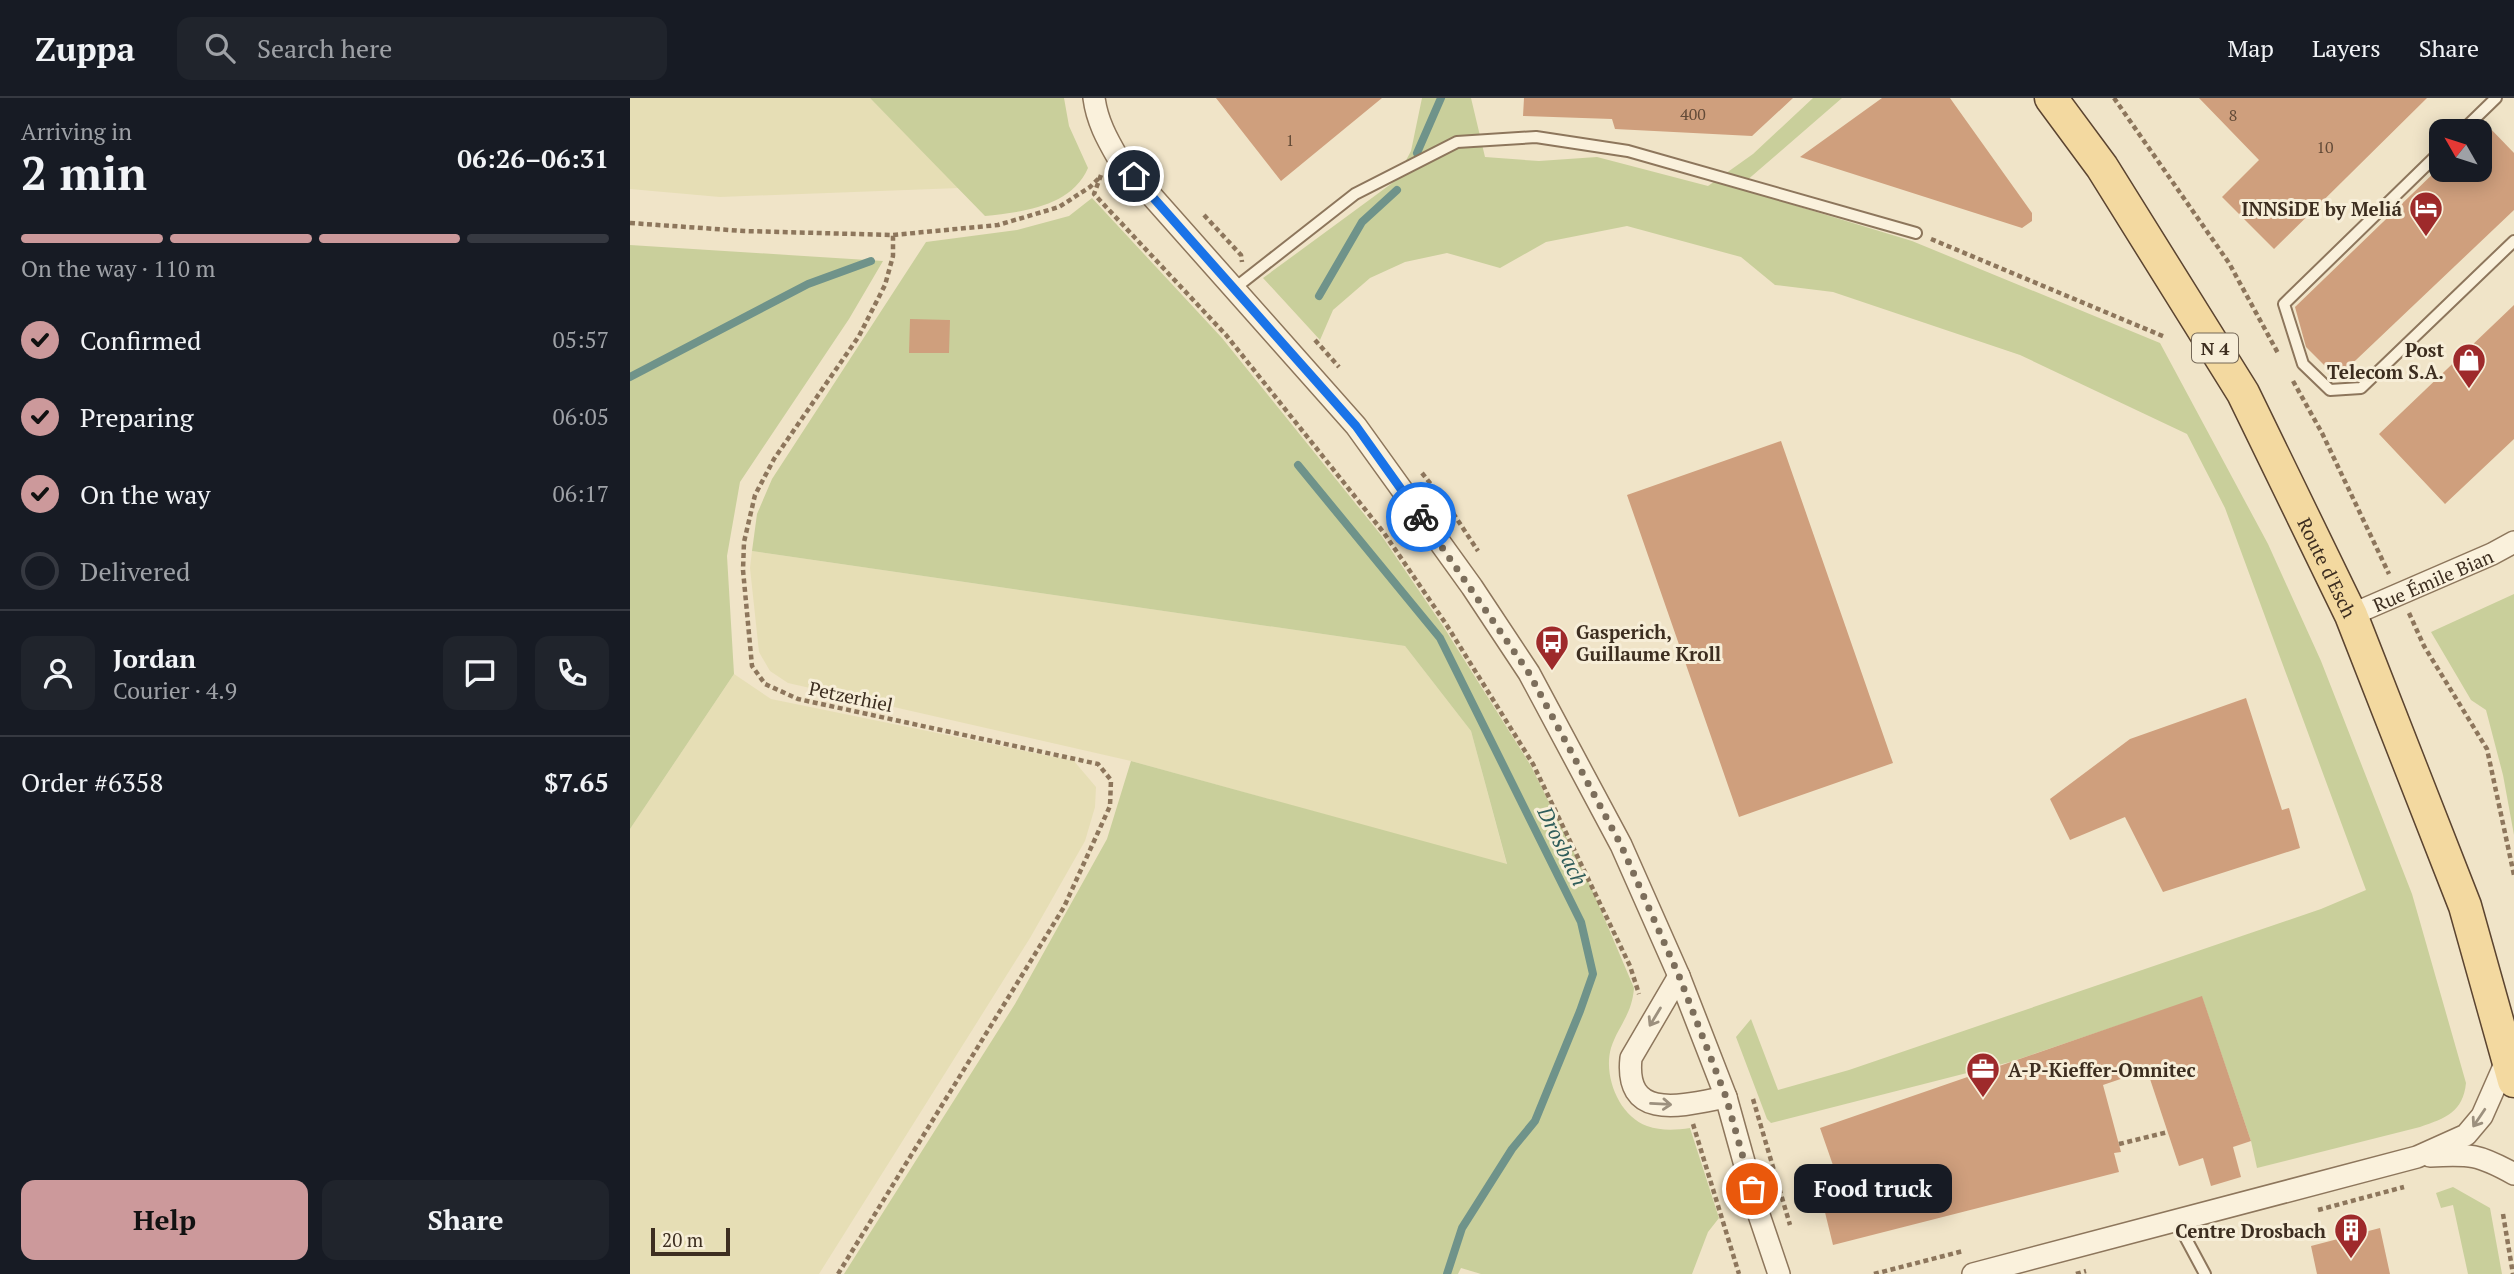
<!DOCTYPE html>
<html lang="en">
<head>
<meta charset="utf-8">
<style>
	body { margin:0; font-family:"PT Serif",serif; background:#20242c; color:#f1f3f6; height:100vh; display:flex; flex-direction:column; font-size:26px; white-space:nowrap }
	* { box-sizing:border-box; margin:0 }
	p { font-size:23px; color:#9ea1a6 }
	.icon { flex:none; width:38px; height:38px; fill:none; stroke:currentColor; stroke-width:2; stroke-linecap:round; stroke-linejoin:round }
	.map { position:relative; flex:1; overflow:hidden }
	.panel { display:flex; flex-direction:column; background:#171b24; width:630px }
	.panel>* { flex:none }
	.needle { width:46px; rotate:309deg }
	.buttons { position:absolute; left:1799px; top:21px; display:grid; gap:14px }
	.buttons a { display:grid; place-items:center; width:63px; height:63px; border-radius:14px; background:#171b24; box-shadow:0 4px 18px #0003; font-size:35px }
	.scale { position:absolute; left:21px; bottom:18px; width:79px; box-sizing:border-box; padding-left:7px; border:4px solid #3d2e20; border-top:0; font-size:19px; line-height:24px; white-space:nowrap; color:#3d2e20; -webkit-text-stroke:5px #f7eed8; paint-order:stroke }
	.pin { position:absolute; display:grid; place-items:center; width:60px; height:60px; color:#fff; margin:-30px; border:4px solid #fff; border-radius:50%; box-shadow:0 2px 7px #0007 }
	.courier { position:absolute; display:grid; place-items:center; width:70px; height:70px; margin:-35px; border:5px solid #1a73e8; border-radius:50%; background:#fff; color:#222; box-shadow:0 2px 9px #0007 }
	.bubble { position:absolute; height:49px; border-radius:14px; background:#171b24; box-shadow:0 4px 18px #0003; font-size:23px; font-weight:700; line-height:49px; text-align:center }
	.overview em { font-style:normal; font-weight:700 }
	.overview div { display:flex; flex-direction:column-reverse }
	.overview { display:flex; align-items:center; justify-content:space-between; height:119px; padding:0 21px }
	h1 { font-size:46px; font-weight:700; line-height:52px }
	.bar { display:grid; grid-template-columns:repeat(4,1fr); gap:10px 7px; align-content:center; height:84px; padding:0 21px }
	.bar i { height:9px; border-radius:5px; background:#363941 }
	.bar .active { background:#cc999b }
	.bar p { grid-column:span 4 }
	.line { display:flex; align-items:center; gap:18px; padding:0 21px; border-top:2px solid #363941 }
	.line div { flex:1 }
	.round { display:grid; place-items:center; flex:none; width:74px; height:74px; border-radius:14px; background:#20242c }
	ol { padding:0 21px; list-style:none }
	li { display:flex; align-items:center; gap:21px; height:77px }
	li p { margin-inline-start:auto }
	li .icon { padding:7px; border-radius:50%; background:#cc999b; color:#111; stroke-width:4 }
	li:last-child { color:#9ea1a6 }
	li i { width:38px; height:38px; border:4px solid #363941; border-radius:50% }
	.action { display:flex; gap:14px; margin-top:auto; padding:14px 21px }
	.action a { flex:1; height:80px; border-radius:14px; background:#cc999b; color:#111; font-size:28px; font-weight:700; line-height:80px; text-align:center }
	.action a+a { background:#20242c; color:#f1f3f6 }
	header { display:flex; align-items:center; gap:42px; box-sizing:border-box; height:98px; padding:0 35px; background:#171b24; border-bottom:2px solid #363941 }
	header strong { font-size:33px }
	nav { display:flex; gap:38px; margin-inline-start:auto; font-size:24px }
	.search { width:490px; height:63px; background:#20242c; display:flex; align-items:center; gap:18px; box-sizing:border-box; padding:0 24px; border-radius:14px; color:#9ea1a6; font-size:26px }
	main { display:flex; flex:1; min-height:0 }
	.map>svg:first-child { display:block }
	.farmland { fill:#e6deb5 }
	.green { fill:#c9cf9b }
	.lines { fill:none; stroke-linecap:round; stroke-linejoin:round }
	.stream { stroke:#6f938a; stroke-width:8 }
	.building { fill:#cf9f7d }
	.lane-casing { stroke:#8d765c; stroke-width:14 }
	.street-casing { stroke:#8d765c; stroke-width:24 }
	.primary-casing { stroke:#5b4430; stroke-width:35 }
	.path { stroke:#8d765c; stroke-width:4.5; stroke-dasharray:5 3.5; stroke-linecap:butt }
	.lane { stroke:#faf1dc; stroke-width:10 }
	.street { stroke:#faf1dc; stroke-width:21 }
	.primary { stroke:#f3d9a0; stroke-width:32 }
	.oneway { stroke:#9c907e }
	.done { stroke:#7c6e5b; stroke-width:7; stroke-dasharray:0 12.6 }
	.route { stroke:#1a73e8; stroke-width:9 }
	.labels { text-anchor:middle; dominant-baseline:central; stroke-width:6; stroke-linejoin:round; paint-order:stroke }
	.number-label { font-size:16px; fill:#624a37 }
	.shield { fill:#f7eed8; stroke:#756857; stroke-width:2 }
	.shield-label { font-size:18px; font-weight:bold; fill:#3d2e20 }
	.poi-label { font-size:19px; font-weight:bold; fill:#3d2e20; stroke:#f7eed8; text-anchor:end }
	.street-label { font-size:19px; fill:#3d2e20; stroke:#f7eed8 }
	.water-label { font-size:21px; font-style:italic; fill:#2f5d5a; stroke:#f7eed8 }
</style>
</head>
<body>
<header>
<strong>Zuppa</strong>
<div class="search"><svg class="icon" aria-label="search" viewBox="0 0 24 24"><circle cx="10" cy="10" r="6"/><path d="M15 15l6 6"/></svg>Search here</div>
<nav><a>Map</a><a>Layers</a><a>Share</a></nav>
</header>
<main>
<section class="panel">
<div class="overview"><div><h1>2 min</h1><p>Arriving in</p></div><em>06:26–06:31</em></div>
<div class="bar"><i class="active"></i><i class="active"></i><i class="active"></i><i></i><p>On the way · 110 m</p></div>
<ol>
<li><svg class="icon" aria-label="check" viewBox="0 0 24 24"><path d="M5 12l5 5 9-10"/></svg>Confirmed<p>05:57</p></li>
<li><svg class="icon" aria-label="check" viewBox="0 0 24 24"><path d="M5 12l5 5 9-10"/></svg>Preparing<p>06:05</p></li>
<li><svg class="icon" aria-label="check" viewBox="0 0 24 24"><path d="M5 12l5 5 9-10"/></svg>On the way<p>06:17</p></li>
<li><i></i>Delivered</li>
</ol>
<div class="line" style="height:126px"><a class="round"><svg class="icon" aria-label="person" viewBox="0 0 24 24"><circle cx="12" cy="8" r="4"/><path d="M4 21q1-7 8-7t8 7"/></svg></a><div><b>Jordan</b><p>Courier · 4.9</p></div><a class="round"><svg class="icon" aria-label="chat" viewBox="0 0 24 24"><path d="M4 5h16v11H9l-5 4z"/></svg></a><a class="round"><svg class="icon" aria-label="phone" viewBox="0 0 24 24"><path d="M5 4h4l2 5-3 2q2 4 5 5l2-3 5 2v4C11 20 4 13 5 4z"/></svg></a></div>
<div class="line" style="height:91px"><div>Order #6358</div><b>$7.65</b></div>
<div class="action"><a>Help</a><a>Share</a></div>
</section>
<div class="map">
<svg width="1884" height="1176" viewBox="0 0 1884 1176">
	<rect width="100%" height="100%" fill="#f0e4c8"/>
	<path class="farmland" d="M 0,0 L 240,0 L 329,90 L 90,99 L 0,91 Z
		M 122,453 L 775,548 L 841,633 L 877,767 L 501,663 L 158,585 L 140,573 L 129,554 L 120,470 Z
		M 104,576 L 141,601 L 444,663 L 466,689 L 465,709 L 455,743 L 400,840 L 189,1176 L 0,1176 L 0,731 Z"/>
	<path class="green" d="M 240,0 L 434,0 L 439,28 L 458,70 C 441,109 392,114 355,118 Z
		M 792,0 L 841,0 L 855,59 L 909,63 L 967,59 L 1078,88 L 1123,56 L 1183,0 L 1212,0 L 1108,90 L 1282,143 L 1530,245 L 1638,446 L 1691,563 L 1782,796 L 1836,985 C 1833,1014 1816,1020 1790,1029 L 1627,1070 L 1621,1043 L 1572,899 L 1380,964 L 1141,1025 L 1137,1021 L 1106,939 L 1121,921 L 1148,992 L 1219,972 L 1691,811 L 1736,792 L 1595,410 L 1557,336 L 1390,257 L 1203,194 L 1145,187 L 1111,159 L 997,128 L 916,144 L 870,170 L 817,155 L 775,164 L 740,180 L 703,212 L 690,242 L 633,180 L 765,83 L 781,53 Z
		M 462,100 L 592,240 L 751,437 L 813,528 L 901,668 L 961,789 L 1004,890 C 1002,917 988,928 981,950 C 973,978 989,1018 1017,1028 C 1031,1033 1046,1032 1060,1030 L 1089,1120 L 1078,1134 L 1062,1176 L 851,1176 L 831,1170 L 828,1176 L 214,1176 L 385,906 L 477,741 L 501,663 L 877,766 L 841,633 L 775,548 L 122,453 L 127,416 L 142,381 L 296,144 L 387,132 L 439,118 Z
		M 0,147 L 253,163 L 219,221 L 110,384 L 97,458 L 104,576 L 0,731 Z
		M 1884,496 L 1884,737 L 1873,677 L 1856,612 L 1841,602 L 1801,534 Z
		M 1823,1089 L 1860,1110 L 1872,1176 L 1838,1176 L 1823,1107 L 1811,1110 L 1806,1095 Z"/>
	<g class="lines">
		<path class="stream" d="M 787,55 L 811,0
			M 689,198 L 732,124 L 767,92
			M 0,279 L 178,186 L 241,163
			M 668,367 L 810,540 L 951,824 L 963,876 L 950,913 L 905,1023 L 882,1051 L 832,1130 L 817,1176"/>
	</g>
	<path class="building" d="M 586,0 L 752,0 L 651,83 Z
		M 894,0 L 1163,0 L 1122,38 L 985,31 L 982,21 L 893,18 Z
		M 1252,0 L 1320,0 L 1402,115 L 1402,123 L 1392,130 L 1170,59 Z
		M 1569,0 L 1797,0 L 1644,151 L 1592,99 L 1629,62 Z
		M 1856,26 L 1884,55 L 1884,112 L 1707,280 L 1676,249 L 1665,209 L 1811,68 L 1811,72 L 1850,72 L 1850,33 L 1848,33 Z
		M 1884,207 L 1884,341 L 1815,406 L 1749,336 Z
		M 280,221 L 320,222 L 319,255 L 279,255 Z
		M 1151,343 L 1263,665 L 1109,719 L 997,397 Z
		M 1616,600 L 1652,712 L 1659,710 L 1670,750 L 1533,794 L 1495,719 L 1440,742 L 1420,701 L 1500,641 Z
		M 1572,898 L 1621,1043 L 1603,1049 L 1611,1079 L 1581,1088 L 1573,1060 L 1549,1068 L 1517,972 L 1473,987 L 1491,1054 L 1484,1055 L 1489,1074 L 1203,1147 L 1191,1098 L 1212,1093 L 1190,1030 Z
		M 1750,1130 L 1760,1176 L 1687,1176 L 1681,1148 Z"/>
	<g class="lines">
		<g class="lane-casing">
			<path id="lane" d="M 1832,33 L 1866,0
				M 1811,53 L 1654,206 L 1673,266 L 1700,292 L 1731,290 L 1884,143
				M 605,190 L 725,96 L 827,44 L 906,39 L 998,53 L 1286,135
				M 1546,1122 L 1575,1176"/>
		</g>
		<g class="street-casing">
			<g id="street">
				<path d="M 464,0 C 467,23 477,41 488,60 L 726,328 L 842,489 L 899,575 L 991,747 L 1049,878 L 1096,999 L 1128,1114 L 1149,1176"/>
				<path id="s1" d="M 1721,517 L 1862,456 L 1884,444"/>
				<path d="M 1049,878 L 1001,960 C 994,1025 1055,1007 1096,999"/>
				<path d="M 1800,1058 C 1841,1056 1848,1056 1884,1076"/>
				<path d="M 1343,1176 L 1787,1059 L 1836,1037 L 1852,1018 L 1878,959"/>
			</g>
		</g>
		<g class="primary-casing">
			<g id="primary">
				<path id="s2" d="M 1421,0 L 1472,69 L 1613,295 L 1721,517 L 1835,808 L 1884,983"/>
			</g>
		</g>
		<path class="path" d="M 1484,0 L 1599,165 L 1649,257
			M 471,77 L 464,96 L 596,237 L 754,435 L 816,526 L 903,666 L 1000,868 L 1009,896
			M 574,117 L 611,157 L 612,164
			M 0,125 L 114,133 L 263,137 L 368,127 L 429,109 L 460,89 L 469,80
			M 1301,141 L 1535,239
			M 685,242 L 709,269
			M 1663,283 L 1692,335 L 1759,476
			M 792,375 L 819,409 L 848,453
			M 1779,515 L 1794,548 L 1857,651 L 1884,777
			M 1123,1001 L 1160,1127
			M 1063,1026 L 1109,1176
			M 1489,1046 L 1538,1034
			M 1688,1112 L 1774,1089
			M 1873,1116 L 1883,1176
			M 208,1176 L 434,809 L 480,708 L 481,682 L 468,666 L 168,601 L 135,586 L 122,568 L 113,472 L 114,444 L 125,397 L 144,361 L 229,238 L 255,187 L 263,158 L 263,137
			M 1244,1176 L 1333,1153
			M 1446,1176 L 1456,1173"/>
		<use href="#lane" class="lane"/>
		<use href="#street" class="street"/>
		<use href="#primary" class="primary"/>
	</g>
	<defs><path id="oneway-shaft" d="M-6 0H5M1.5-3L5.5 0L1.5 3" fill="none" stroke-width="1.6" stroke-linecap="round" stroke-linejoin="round" transform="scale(1.75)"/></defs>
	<g class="oneway">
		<use href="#oneway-shaft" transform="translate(1025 919) rotate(121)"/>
		<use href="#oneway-shaft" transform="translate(1031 1006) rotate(3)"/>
		<use href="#oneway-shaft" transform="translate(1849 1020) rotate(124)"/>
	</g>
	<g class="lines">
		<path class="done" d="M 791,419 L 899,575 L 991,747 L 1049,878 L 1096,999 L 1122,1091"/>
		<path class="route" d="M 504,78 L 726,328 L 791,419"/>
	</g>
	<defs>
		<g id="hotel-pin" transform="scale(1.75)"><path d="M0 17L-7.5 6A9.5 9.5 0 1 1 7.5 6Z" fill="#9e2a2b" stroke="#f7eed8"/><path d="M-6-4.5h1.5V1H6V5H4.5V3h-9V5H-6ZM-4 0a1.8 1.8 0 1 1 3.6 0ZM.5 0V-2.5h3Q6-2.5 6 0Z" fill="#fff"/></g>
		<g id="shop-pin" transform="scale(1.75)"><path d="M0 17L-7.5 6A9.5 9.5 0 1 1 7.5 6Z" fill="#9e2a2b" stroke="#f7eed8"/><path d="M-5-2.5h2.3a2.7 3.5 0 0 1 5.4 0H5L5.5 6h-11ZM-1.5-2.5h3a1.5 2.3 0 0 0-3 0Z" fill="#fff"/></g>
		<g id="bus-pin" transform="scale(1.75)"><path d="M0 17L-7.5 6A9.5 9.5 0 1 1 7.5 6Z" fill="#9e2a2b" stroke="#f7eed8"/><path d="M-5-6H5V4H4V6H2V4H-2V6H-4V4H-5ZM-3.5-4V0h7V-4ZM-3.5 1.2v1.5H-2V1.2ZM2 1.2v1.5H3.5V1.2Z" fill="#fff"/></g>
		<g id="office-pin" transform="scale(1.75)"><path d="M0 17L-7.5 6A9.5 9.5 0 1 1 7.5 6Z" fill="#9e2a2b" stroke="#f7eed8"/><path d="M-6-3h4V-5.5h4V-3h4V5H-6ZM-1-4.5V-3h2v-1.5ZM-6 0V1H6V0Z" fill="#fff"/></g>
		<g id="building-pin" transform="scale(1.75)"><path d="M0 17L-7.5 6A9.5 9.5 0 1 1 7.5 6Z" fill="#9e2a2b" stroke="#f7eed8"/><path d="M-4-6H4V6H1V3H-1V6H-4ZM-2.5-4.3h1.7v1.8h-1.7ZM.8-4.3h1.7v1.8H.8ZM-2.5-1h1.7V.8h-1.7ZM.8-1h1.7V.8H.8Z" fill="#fff"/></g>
	</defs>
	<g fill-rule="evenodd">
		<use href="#hotel-pin" x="1796" y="110"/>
		<use href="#shop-pin" x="1839" y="262"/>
		<use href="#bus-pin" x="922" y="544"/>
		<use href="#office-pin" x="1353" y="971"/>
		<use href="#building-pin" x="1721" y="1132"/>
	</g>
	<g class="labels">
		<g class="number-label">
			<text x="1063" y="16">400</text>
			<text x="1603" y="17">8</text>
			<text x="660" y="42">1</text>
			<text x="1695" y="49">10</text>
		</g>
		<rect class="shield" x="1562" y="235.5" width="46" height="29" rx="5"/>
		<g class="shield-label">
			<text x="1585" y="250">N 4</text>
		</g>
		<g class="poi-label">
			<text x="1772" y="110">INNSiDE by Meliá</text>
			<text x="1814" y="251">Post<tspan x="1814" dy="22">Telecom S.A.</tspan></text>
			<text x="946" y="533" text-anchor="start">Gasperich,<tspan x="946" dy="22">Guillaume Kroll</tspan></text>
			<text x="1378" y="971" text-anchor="start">A-P-Kieffer-Omnitec</text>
			<text x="1696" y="1132">Centre Drosbach</text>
		</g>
		<g class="street-label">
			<text stroke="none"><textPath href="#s2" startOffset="546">Route d'Esch</textPath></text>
			<text stroke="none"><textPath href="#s1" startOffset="89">Rue Émile Bian</textPath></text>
			<text transform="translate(221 598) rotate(12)">Petzerhiel</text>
		</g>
		<g class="water-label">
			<text transform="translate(933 748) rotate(64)">Drosbach</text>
		</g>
	</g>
</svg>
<div class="buttons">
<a><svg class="needle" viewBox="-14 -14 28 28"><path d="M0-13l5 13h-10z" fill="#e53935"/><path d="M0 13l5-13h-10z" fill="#9ea1a6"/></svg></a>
</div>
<div class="scale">20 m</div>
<div class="pin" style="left:1122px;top:1091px;background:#ea580c"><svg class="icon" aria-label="bag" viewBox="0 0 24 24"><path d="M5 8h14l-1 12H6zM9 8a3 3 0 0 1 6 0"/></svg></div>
<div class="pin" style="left:504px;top:78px;background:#1f2937"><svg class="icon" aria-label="home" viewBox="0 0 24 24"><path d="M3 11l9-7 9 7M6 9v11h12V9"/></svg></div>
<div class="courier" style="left:791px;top:419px"><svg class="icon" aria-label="bike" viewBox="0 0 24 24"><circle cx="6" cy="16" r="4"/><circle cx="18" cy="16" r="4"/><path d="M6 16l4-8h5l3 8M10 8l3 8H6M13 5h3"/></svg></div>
<div class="bubble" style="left:1164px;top:1066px;width:158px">Food truck</div>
</div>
</main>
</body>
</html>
